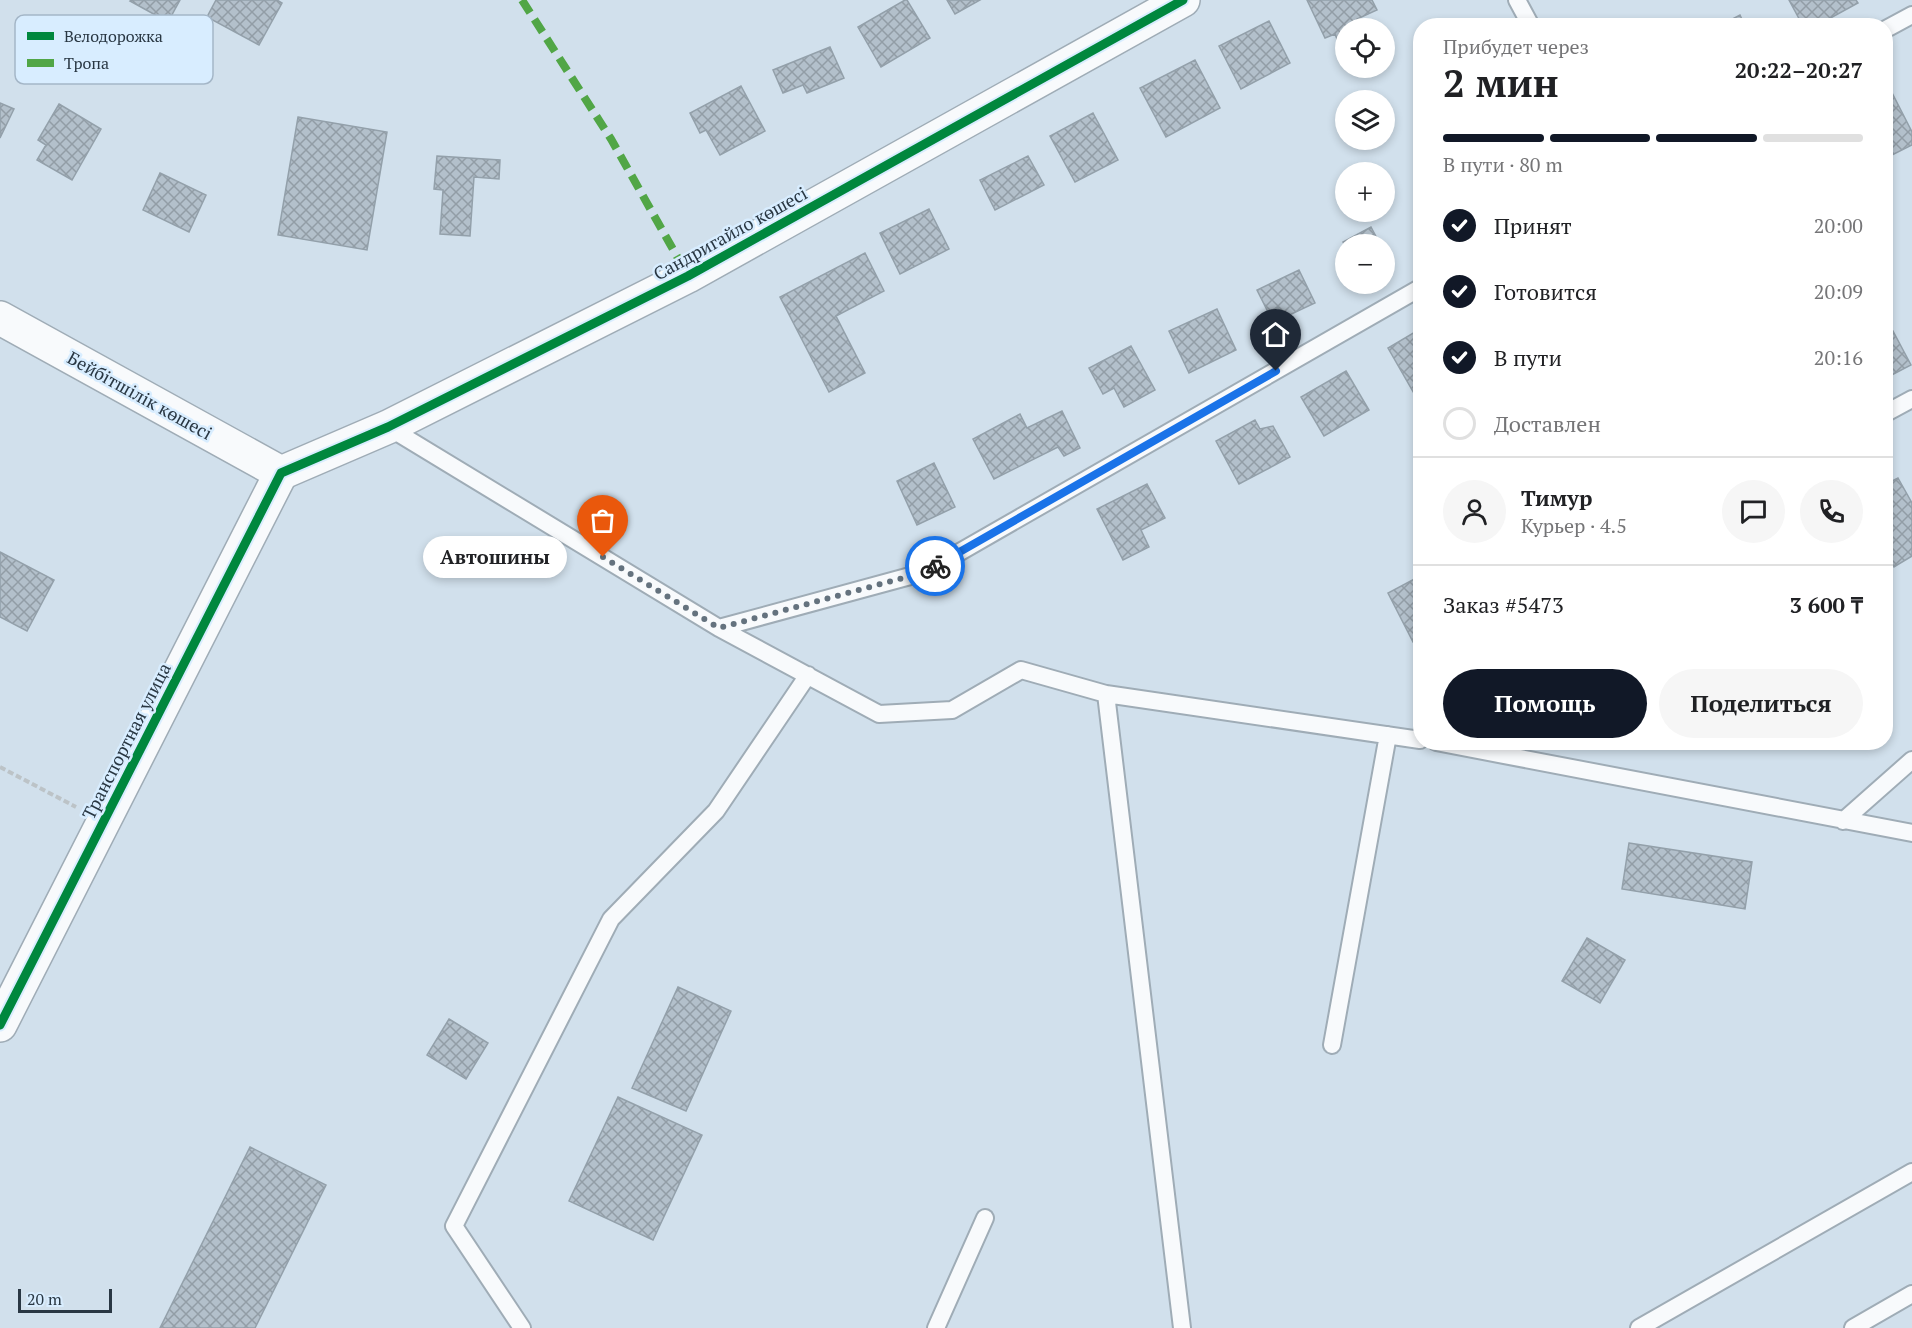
<!DOCTYPE html>
<html lang="ru">
<head>
<meta charset="utf-8">
<style>
	body { margin:0; font-family:"PT Serif",serif; background:#f6f6f6; color:#202124; height:100vh; display:flex; flex-direction:column; font-size:22px; white-space:nowrap }
	* { box-sizing:border-box; margin:0 }
	p { font-size:20px; color:#757577 }
	.icon { flex:none; width:33px; height:33px; fill:none; stroke:currentColor; stroke-width:2; stroke-linecap:round; stroke-linejoin:round }
	.map { position:relative; flex:1; overflow:hidden }
	.details { position:absolute; left:1413px; top:18px; width:480px; height:732px; display:flex; flex-direction:column; background:#fff; border-radius:24px; box-shadow:0 3px 9px #0003 }
	.details>* { flex:none }
	.controls { position:absolute; left:1335px; top:18px; display:grid; gap:12px }
	.controls a { display:grid; place-items:center; width:60px; height:60px; border-radius:50%; background:#fff; box-shadow:0 3px 9px #0003; font-size:30px }
	.scale { position:absolute; left:18px; bottom:15px; width:94px; box-sizing:border-box; padding-left:6px; border:3px solid #293743; border-top:0; font-size:16px; line-height:21px; white-space:nowrap; color:#293743; -webkit-text-stroke:4px #d8edff; paint-order:stroke }
	.pin { position:absolute; display:grid; place-items:center; width:51px; height:51px; color:#fff; margin:-62px -26px; border-radius:50% 50% 50% 0; rotate:-45deg; box-shadow:0 0 6px #0007 }
	.pin .icon { rotate:45deg }
	.courier { position:absolute; display:grid; place-items:center; width:60px; height:60px; margin:-30px; border:4px solid #1a73e8; border-radius:50%; background:#fff; color:#222; box-shadow:0 2px 8px #0007 }
	.bubble { position:absolute; height:42px; border-radius:21px; background:#fff; box-shadow:0 3px 9px #0003; font-size:20px; font-weight:800; line-height:42px; text-align:center }
	.summary em { font-style:normal; font-weight:800 }
	.summary div { display:flex; flex-direction:column-reverse }
	.summary { display:flex; align-items:center; justify-content:space-between; height:102px; padding:0 30px }
	h1 { font-size:39px; font-weight:800; line-height:45px }
	.bar { display:grid; grid-template-columns:repeat(4,1fr); gap:9px 6px; align-content:center; height:72px; padding:0 30px }
	.bar i { height:8px; border-radius:4px; background:#e0e0e0 }
	.bar .current { background:#111827 }
	.bar p { grid-column:span 4 }
	.line { display:flex; align-items:center; gap:15px; padding:0 30px; border-top:2px solid #e0e0e0 }
	.line div { flex:1 }
	.round { display:grid; place-items:center; flex:none; width:63px; height:63px; border-radius:32px; background:#f6f6f6 }
	ol { padding:0 30px; list-style:none }
	li { display:flex; align-items:center; gap:18px; height:66px }
	li p { margin-inline-start:auto }
	li .icon { padding:6px; border-radius:50%; background:#111827; color:#fff; stroke-width:4 }
	li:last-child { color:#757577 }
	li i { width:33px; height:33px; border:3px solid #e0e0e0; border-radius:50% }
	.action { display:flex; gap:12px; margin-top:auto; padding:12px 30px }
	.action a { flex:1; height:69px; border-radius:36px; background:#111827; color:#fff; font-size:24px; font-weight:800; line-height:69px; text-align:center }
	.action a+a { background:#f6f6f6; color:#202124 }
	.map>svg:first-child { display:block }
	.building { fill:url(#building-cross-hatch); stroke:#93a0aa; stroke-width:1.5 }
	.lines { fill:none; stroke-linecap:round; stroke-linejoin:round }
	.service-casing { stroke:#9facb6; stroke-width:20 }
	.minor-casing { stroke:#9facb6; stroke-width:36 }
	.tertiary-casing { stroke:#9facb6; stroke-width:36 }
	.path { stroke:#bcc3c7; stroke-width:4; stroke-dasharray:6 3; stroke-linecap:butt }
	.service { stroke:#f8fafc; stroke-width:16 }
	.minor { stroke:#f8fafc; stroke-width:33 }
	.tertiary { stroke:#f8fafc; stroke-width:33 }
	.quiet { stroke:#51a646; stroke-width:8; stroke-dasharray:15 8; stroke-linecap:butt }
	.cycleway-casing { stroke:#d8edff; stroke-width:13 }
	.cycleway { stroke:#00873e; stroke-width:9 }
	.done { stroke:#64727e; stroke-width:6; stroke-dasharray:0 10.8 }
	.route { stroke:#1a73e8; stroke-width:8 }
	.labels { text-anchor:middle; dominant-baseline:central; stroke-width:5; stroke-linejoin:round; paint-order:stroke }
	.street-label { font-size:18px; fill:#293743; stroke:#d8edff }
	.key { fill:#d8edff; stroke:#a4b6c7; stroke-width:1.5 }
	.key-label { font-size:16px; fill:#293743 }
</style>
</head>
<body>
<div class="map">
<svg width="1912" height="1328" viewBox="0 0 1912 1328">
	<defs>
		<pattern id="building-cross-hatch" width="8" height="8" patternUnits="userSpaceOnUse" patternTransform="scale(1.5)"><rect width="8" height="8" fill="#b3c0cb"/><path d="M0 0l8 8M0 8l8-8" fill="none" stroke="#929da6"/></pattern>
	</defs>
	<rect width="100%" height="100%" fill="#d1e0ec"/>
	<path class="building" d="M 131,0 L 180,0 L 168,22 L 130,1 Z
		M 216,0 L 277,0 L 282,3 L 259,45 L 207,17 Z
		M 905,0 L 907,0 L 930,38 L 881,67 L 858,27 Z
		M 947,0 L 980,0 L 955,14 Z
		M 1307,0 L 1372,0 L 1377,10 L 1357,19 L 1362,28 L 1346,28 L 1346,41 L 1339,44 L 1335,34 L 1325,38 Z
		M 1789,0 L 1856,0 L 1858,3 L 1816,26 L 1803,26 Z
		M 1740,15 L 1745,26 L 1719,26 Z
		M 1269,21 L 1290,63 L 1241,89 L 1219,46 Z
		M 830,47 L 844,78 L 807,93 L 803,85 L 783,93 L 773,70 Z
		M 1195,60 L 1220,108 L 1166,137 L 1140,88 Z
		M 1886,81 L 1912,132 L 1912,145 L 1886,158 Z
		M 741,86 L 765,131 L 720,155 L 706,130 L 700,133 L 690,113 Z
		M 0,103 L 14,109 L 0,138 Z
		M 59,104 L 101,129 L 72,180 L 37,160 L 46,145 L 38,140 Z
		M 1093,113 L 1118,160 L 1075,182 L 1050,136 Z
		M 298,117 L 387,132 L 367,250 L 278,235 Z
		M 437,156 L 500,160 L 499,179 L 474,177 L 470,236 L 440,234 L 443,190 L 434,189 Z
		M 1028,156 L 1044,185 L 995,210 L 980,180 Z
		M 160,173 L 206,195 L 189,232 L 143,210 Z
		M 929,209 L 949,249 L 900,274 L 880,233 Z
		M 1371,227 L 1380,244 L 1346,244 L 1346,247 L 1343,242 Z
		M 1384,252 L 1393,269 L 1384,273 Z
		M 865,253 L 884,291 L 836,316 L 865,373 L 829,392 L 780,297 Z
		M 1299,270 L 1315,303 L 1283,318 L 1278,307 L 1268,312 L 1257,290 Z
		M 1217,309 L 1236,350 L 1189,373 L 1169,331 Z
		M 1420,329 L 1420,402 L 1419,402 L 1388,348 Z
		M 1893,331 L 1911,365 L 1886,378 L 1886,334 Z
		M 1131,346 L 1155,390 L 1124,407 L 1114,388 L 1103,394 L 1089,368 Z
		M 1346,371 L 1369,410 L 1324,436 L 1301,397 Z
		M 1062,411 L 1080,448 L 1064,456 L 1058,447 L 994,479 L 973,439 L 1020,414 L 1027,428 Z
		M 1255,420 L 1260,429 L 1273,426 L 1290,457 L 1239,484 L 1216,441 Z
		M 934,463 L 955,507 L 917,525 L 897,481 Z
		M 1898,478 L 1912,503 L 1912,556 L 1894,567 L 1886,550 L 1886,484 Z
		M 1147,484 L 1165,518 L 1141,530 L 1149,547 L 1123,560 L 1097,509 Z
		M 0,552 L 54,580 L 27,631 L 0,617 Z
		M 1420,576 L 1420,638 L 1413,642 L 1388,593 Z
		M 1629,843 L 1752,862 L 1745,909 L 1622,889 Z
		M 1587,938 L 1625,960 L 1600,1003 L 1562,981 Z
		M 678,987 L 731,1011 L 686,1111 L 632,1088 Z
		M 449,1019 L 488,1043 L 466,1079 L 427,1055 Z
		M 618,1097 L 702,1135 L 653,1240 L 569,1201 Z
		M 250,1147 L 326,1185 L 255,1328 L 160,1328 Z"/>
	<g class="lines">
		<g class="service-casing">
			<path id="service" d="M 1517,0 L 1531,26
				M 1886,29 L 1912,15
				M 1886,413 L 1912,399
				M 388,427 L 719,628 L 879,714 L 952,710 L 1021,670 L 1106,694 L 1420,740
				M 719,628 L 925,572 L 1420,288
				M 1106,694 L 1182,1328
				M 1436,742 L 1912,833
				M 1843,821 L 1912,760
				M 1332,1045 L 1388,735
				M 522,1328 L 454,1226 L 611,919 L 716,811 L 808,675
				M 936,1328 L 985,1218
				M 1639,1328 L 1912,1172
				M 1853,1328 L 1912,1294"/>
		</g>
		<g class="minor-casing">
			<path id="minor" d="M 0,1025 L 281,473"/>
		</g>
		<g class="tertiary-casing">
			<path id="tertiary" d="M 0,318 L 281,473 L 388,427 L 688,276 L 1183,0"/>
		</g>
		<path class="path" d="M 0,767 L 76,807"/>
		<use href="#service" class="service"/>
		<use href="#minor" class="minor"/>
		<use href="#tertiary" class="tertiary"/>
		<path class="quiet" d="M 522,0 L 611,139 L 688,276"/>
		<g class="cycleway-casing">
			<path id="cycleway" d="M 0,1025 L 281,473 L 388,427 L 688,276 L 1183,0"/>
		</g>
		<use href="#cycleway" class="cycleway"/>
	</g>
	<g class="lines">
		<path class="done" d="M 603,557 L 719,628 L 925,572 L 935,566"/>
		<path class="route" d="M 935,566 L 1276,371"/>
	</g>
	<g class="labels">
		<g class="street-label">
			<text transform="translate(730 233) rotate(-29)">Сандригайло көшесі</text>
			<text transform="translate(140 395) rotate(29)">Бейбітшілік көшесі</text>
			<text transform="translate(126 741) rotate(-63)">Транспортная улица</text>
		</g>
	</g>
	<rect x="15" y="15" width="198" height="69" rx="9" class="key"/>
	<rect x="27" y="32" width="27" height="8" fill="#00873e"/>
	<rect x="27" y="59" width="27" height="8" fill="#51a646"/>
	<g class="key-label">
		<text x="64" y="42">Велодорожка</text>
		<text x="64" y="69">Тропа</text>
	</g>
</svg>
<div class="controls">
<a><svg class="icon" aria-label="locate" viewBox="0 0 24 24"><circle cx="12" cy="12" r="6"/><path d="M12 2v4M12 18v4M2 12h4M18 12h4"/></svg></a>
<a><svg class="icon" aria-label="layers" viewBox="0 0 24 24"><path d="M12 4l9 5-9 5-9-5zM3 14l9 5 9-5"/></svg></a>
<a>+</a>
<a>−</a>
</div>
<div class="scale">20 m</div>
<div class="pin" style="left:603px;top:557px;background:#ea580c"><svg class="icon" aria-label="bag" viewBox="0 0 24 24"><path d="M5 8h14l-1 12H6zM9 8a3 3 0 0 1 6 0"/></svg></div>
<div class="pin" style="left:1276px;top:371px;background:#1f2937"><svg class="icon" aria-label="home" viewBox="0 0 24 24"><path d="M3 11l9-7 9 7M6 9v11h12V9"/></svg></div>
<div class="courier" style="left:935px;top:566px"><svg class="icon" aria-label="bike" viewBox="0 0 24 24"><circle cx="6" cy="16" r="4"/><circle cx="18" cy="16" r="4"/><path d="M6 16l4-8h5l3 8M10 8l3 8H6M13 5h3"/></svg></div>
<div class="bubble" style="left:423px;top:536px;width:144px">Автошины</div>
<section class="details">
<div class="summary"><div><h1>2 мин</h1><p>Прибудет через</p></div><em>20:22–20:27</em></div>
<div class="bar"><i class="current"></i><i class="current"></i><i class="current"></i><i></i><p>В пути · 80 m</p></div>
<ol>
<li><svg class="icon" aria-label="check" viewBox="0 0 24 24"><path d="M5 12l5 5 9-10"/></svg>Принят<p>20:00</p></li>
<li><svg class="icon" aria-label="check" viewBox="0 0 24 24"><path d="M5 12l5 5 9-10"/></svg>Готовится<p>20:09</p></li>
<li><svg class="icon" aria-label="check" viewBox="0 0 24 24"><path d="M5 12l5 5 9-10"/></svg>В пути<p>20:16</p></li>
<li><i></i>Доставлен</li>
</ol>
<div class="line" style="height:108px"><a class="round"><svg class="icon" aria-label="person" viewBox="0 0 24 24"><circle cx="12" cy="8" r="4"/><path d="M4 21q1-7 8-7t8 7"/></svg></a><div><b>Тимур</b><p>Курьер · 4.5</p></div><a class="round"><svg class="icon" aria-label="chat" viewBox="0 0 24 24"><path d="M4 5h16v11H9l-5 4z"/></svg></a><a class="round"><svg class="icon" aria-label="phone" viewBox="0 0 24 24"><path d="M5 4h4l2 5-3 2q2 4 5 5l2-3 5 2v4C11 20 4 13 5 4z"/></svg></a></div>
<div class="line" style="height:78px"><div>Заказ #5473</div><b>3 600 ₸</b></div>
<div class="action"><a>Помощь</a><a>Поделиться</a></div>
</section>
</div>
</body>
</html>
